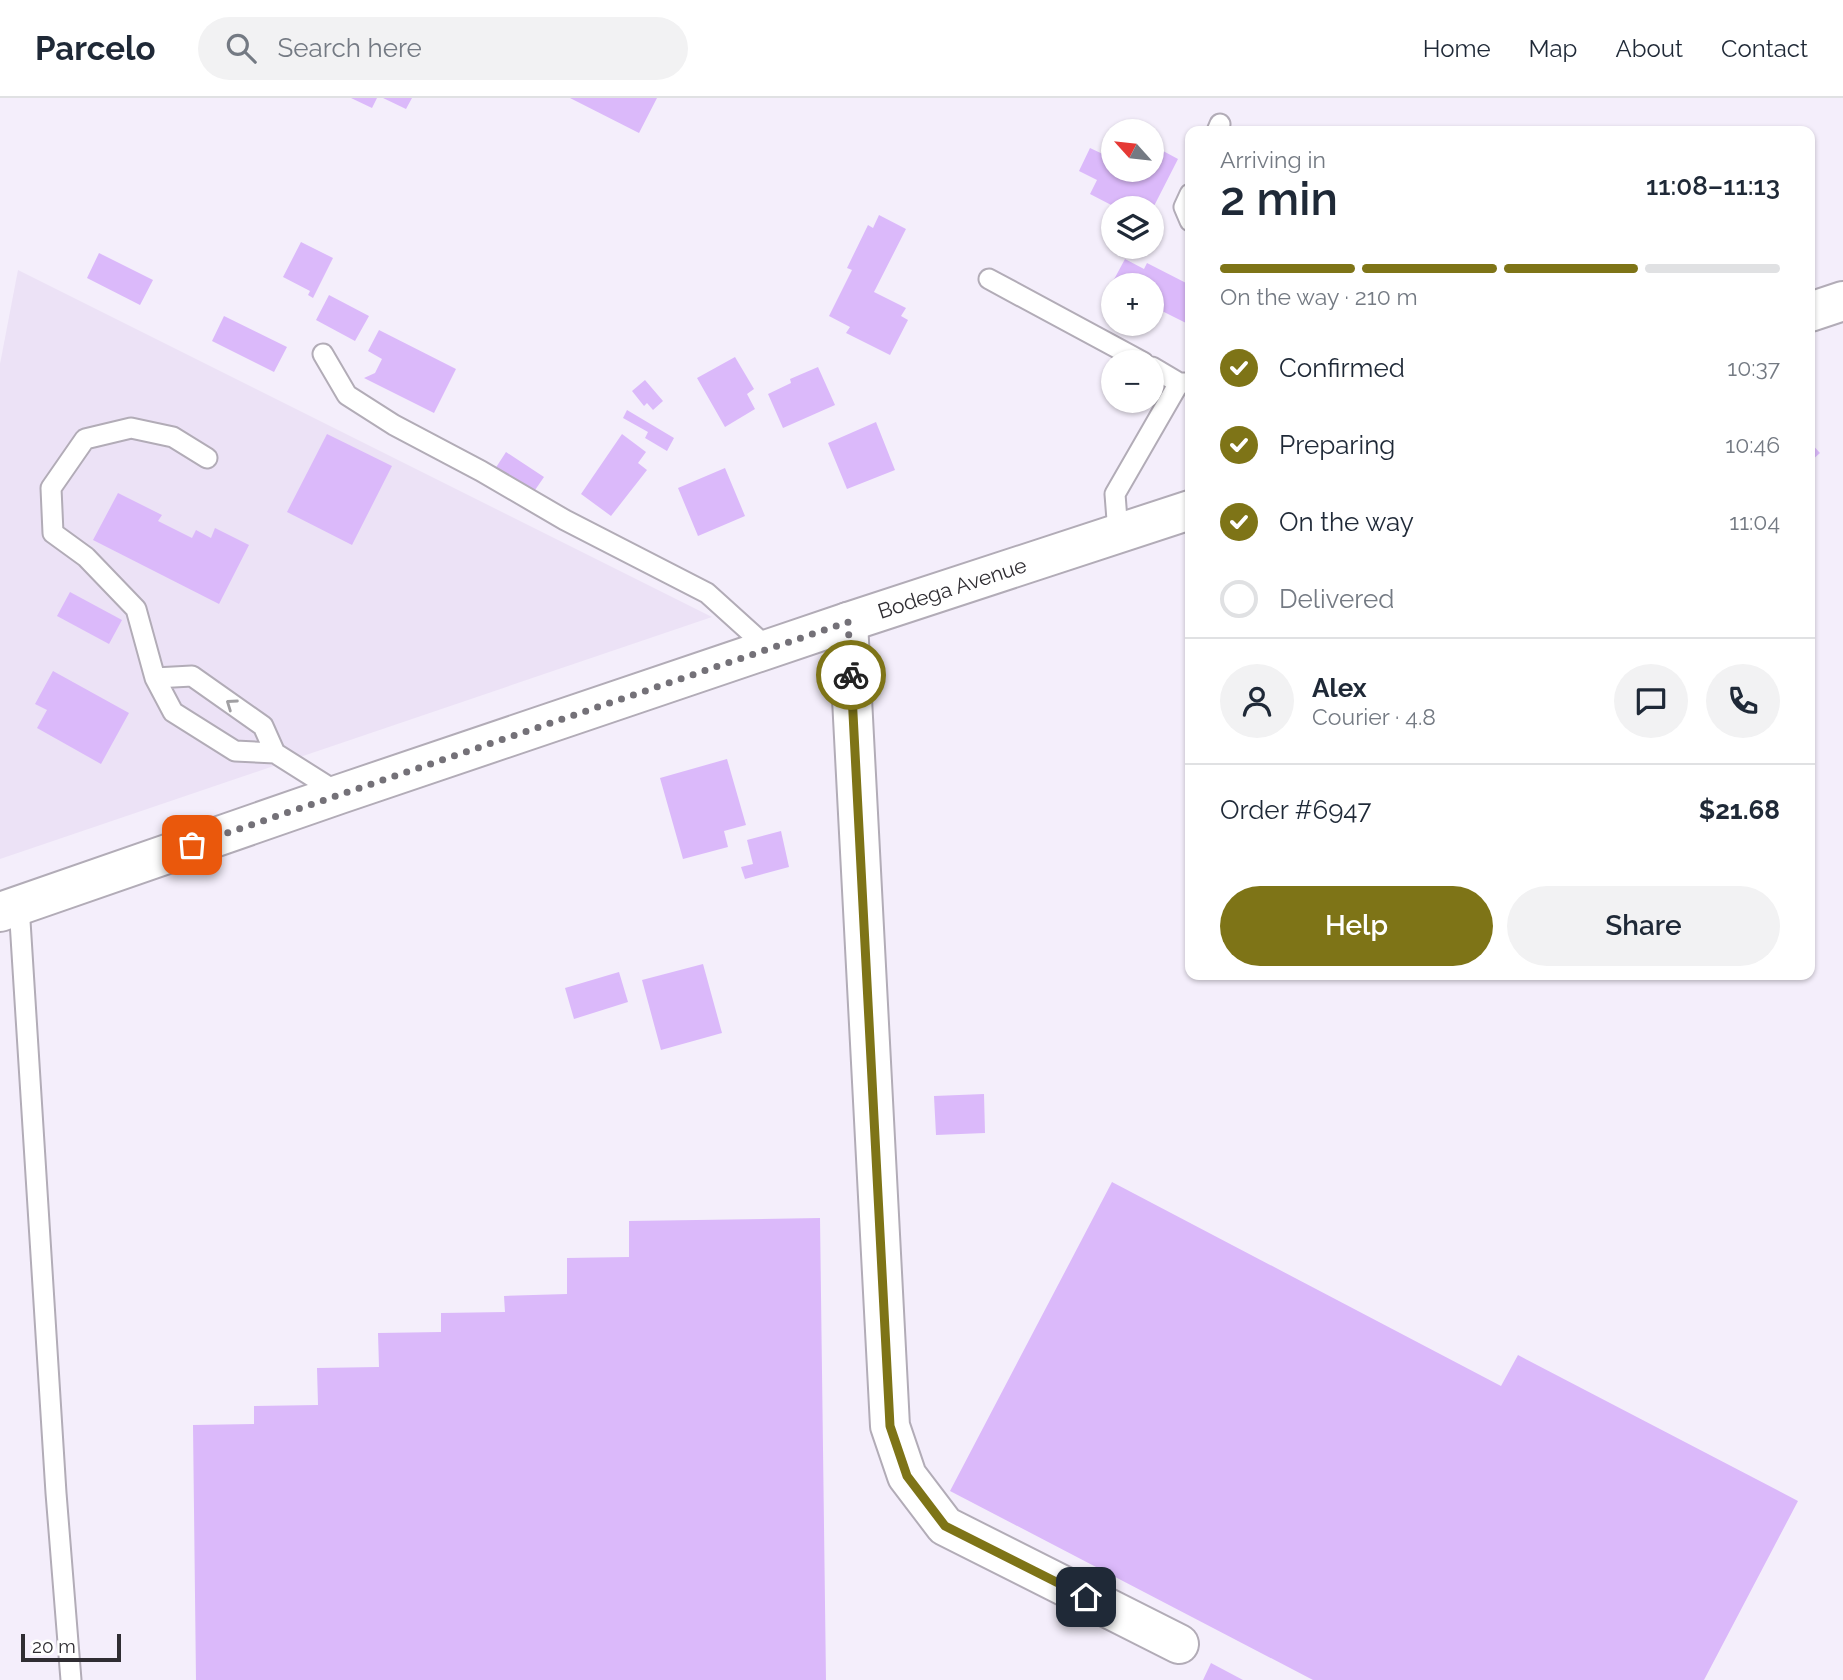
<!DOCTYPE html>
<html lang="en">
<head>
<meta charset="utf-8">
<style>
	body { margin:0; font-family:Raleway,sans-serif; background:#f2f2f3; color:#1f2937; height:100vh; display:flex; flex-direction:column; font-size:26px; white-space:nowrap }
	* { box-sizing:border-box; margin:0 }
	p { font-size:23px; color:#747a83 }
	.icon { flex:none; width:38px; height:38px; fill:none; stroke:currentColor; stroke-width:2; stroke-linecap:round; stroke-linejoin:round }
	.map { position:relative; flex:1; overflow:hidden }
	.panel { position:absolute; left:1185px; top:28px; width:630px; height:854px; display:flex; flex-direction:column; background:#fff; border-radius:14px; box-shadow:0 2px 5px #0004 }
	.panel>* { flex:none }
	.needle { width:46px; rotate:297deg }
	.fabs { position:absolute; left:1101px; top:21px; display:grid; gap:14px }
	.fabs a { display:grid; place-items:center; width:63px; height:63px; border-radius:50%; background:#fff; box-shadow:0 2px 5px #0004; font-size:35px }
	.scale { position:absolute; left:21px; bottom:18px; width:100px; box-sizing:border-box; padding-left:7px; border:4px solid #2f2d32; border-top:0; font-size:19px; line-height:24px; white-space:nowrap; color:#2f2d32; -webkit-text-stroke:5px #fff; paint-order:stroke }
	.pin { position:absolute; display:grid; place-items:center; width:60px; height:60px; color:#fff; margin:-30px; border-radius:14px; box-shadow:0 4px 10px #0006 }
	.courier { position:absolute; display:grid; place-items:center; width:70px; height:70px; margin:-35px; border:5px solid #7e7417; border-radius:50%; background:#fff; color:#222; box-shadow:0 2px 9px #0007 }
	.summary em { font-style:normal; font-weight:600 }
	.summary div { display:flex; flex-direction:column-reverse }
	.summary { display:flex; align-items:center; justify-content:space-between; height:119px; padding:0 35px }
	h1 { font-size:46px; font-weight:600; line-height:52px }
	.bar { display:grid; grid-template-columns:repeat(4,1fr); gap:10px 7px; align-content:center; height:84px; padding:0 35px }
	.bar i { height:9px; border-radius:5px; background:#e0e1e3 }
	.bar .active { background:#7e7417 }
	.bar p { grid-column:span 4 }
	.line { display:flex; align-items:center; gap:18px; padding:0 35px; border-top:2px solid #e0e1e3 }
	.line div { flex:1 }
	.round { display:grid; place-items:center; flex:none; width:74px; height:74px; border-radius:37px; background:#f2f2f3 }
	ol { padding:0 35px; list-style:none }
	li { display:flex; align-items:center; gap:21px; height:77px }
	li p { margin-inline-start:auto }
	li .icon { padding:7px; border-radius:50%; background:#7e7417; color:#fff; stroke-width:4 }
	li:last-child { color:#747a83 }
	li i { width:38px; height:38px; border:4px solid #e0e1e3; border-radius:50% }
	.cta { display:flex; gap:14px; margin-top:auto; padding:14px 35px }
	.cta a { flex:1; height:80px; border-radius:42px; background:#7e7417; color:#fff; font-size:28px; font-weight:600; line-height:80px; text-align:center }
	.cta a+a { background:#f2f2f3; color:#1f2937 }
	header { display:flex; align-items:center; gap:42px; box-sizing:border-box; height:98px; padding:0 35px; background:#fff; border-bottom:2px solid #e0e1e3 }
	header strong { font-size:33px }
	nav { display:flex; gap:38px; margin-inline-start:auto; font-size:24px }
	.search { width:490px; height:63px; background:#f2f2f3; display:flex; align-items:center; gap:18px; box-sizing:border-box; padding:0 24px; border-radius:38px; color:#747a83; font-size:26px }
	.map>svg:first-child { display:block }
	.built { fill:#ece2f6 }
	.building { fill:#dbb9fa }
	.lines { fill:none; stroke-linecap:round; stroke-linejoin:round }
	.lane-casing { stroke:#b2acb7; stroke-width:23 }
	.street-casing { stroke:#b2acb7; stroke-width:42 }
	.primary-casing { stroke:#b2acb7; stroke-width:42 }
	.lane { stroke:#fff; stroke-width:19 }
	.street { stroke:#fff; stroke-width:38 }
	.primary { stroke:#fff; stroke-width:38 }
	.oneway { stroke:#a1a0a3 }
	.done { stroke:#747178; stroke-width:7; stroke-dasharray:0 12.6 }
	.route { stroke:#7e7417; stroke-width:9 }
	.labels { text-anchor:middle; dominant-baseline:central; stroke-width:7; stroke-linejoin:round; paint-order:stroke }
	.street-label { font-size:21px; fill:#2f2d32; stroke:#fff }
</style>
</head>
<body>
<header>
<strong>Parcelo</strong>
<div class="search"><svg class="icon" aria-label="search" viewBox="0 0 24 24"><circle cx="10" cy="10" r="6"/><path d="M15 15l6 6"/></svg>Search here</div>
<nav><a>Home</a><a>Map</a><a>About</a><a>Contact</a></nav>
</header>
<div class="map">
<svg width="1843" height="1582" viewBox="0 0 1843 1582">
	<rect width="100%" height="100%" fill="#f4eefb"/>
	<path class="built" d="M 18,172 L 712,519 L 0,761 L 0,266 Z"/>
	<path class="building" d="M 351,0 L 377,0 L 372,10 Z
		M 383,0 L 412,0 L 406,11 Z
		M 570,0 L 657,0 L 639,35 Z
		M 1127,23 L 1147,33 L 1122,33 Z
		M 1152,47 L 1178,61 L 1153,110 L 1117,110 L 1090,96 L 1097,82 L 1079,73 L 1090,50 L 1109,59 L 1113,50 L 1113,72 L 1152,72 Z
		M 879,117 L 906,131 L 874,194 L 906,210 L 901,218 L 908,222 L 890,257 L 846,235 L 850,229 L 829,218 L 852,172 L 847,170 L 868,127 L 873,130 Z
		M 301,144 L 333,160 L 313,200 L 308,197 L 310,193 L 283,179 Z
		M 99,155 L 153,182 L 140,207 L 87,180 Z
		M 1125,161 L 1144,171 L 1147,165 L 1190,187 L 1190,222 L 1188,226 L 1152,208 L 1152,187 L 1111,187 Z
		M 329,197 L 369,218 L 355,243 L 316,222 Z
		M 224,218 L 287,249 L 274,274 L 212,243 Z
		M 379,232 L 456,271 L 434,315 L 364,280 L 375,275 L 382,261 L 368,253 Z
		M 735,259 L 754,291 L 747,296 L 755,311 L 725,329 L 697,280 Z
		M 818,269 L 835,307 L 783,330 L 768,296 L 791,285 L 790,281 Z
		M 645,282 L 663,303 L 653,312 L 647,305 L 644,308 L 632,293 Z
		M 627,312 L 674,340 L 667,353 L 645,340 L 648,334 L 623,320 Z
		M 876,324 L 895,372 L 847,391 L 828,345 Z
		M 327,336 L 392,368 L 352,447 L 287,414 Z
		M 622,336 L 646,354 L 638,365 L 647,372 L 611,418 L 581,396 Z
		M 1810,344 L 1820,355 L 1810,364 Z
		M 506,354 L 544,379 L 533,395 L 495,371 Z
		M 725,370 L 745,418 L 698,438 L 678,390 Z
		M 118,395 L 162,417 L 158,423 L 192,440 L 196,432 L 211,440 L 215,430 L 249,447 L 219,506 L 93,442 Z
		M 70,494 L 122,522 L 109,546 L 57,518 Z
		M 53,573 L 129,615 L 101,666 L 37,630 L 47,612 L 35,606 Z
		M 727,661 L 746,727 L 724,733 L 728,749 L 683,761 L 660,680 Z
		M 781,733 L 789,769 L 745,781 L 741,769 L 753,766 L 747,742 Z
		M 703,866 L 722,935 L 661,952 L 642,882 Z
		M 619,874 L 628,904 L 574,921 L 565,890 Z
		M 984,996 L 985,1035 L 936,1037 L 934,998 Z
		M 1112,1084 L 1501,1288 L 1518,1257 L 1798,1403 L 1704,1582 L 1313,1582 L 950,1393 Z
		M 820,1120 L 826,1582 L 196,1582 L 193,1327 L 254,1326 L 254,1308 L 318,1307 L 317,1270 L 379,1269 L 378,1235 L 441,1234 L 441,1215 L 505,1214 L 504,1198 L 567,1196 L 567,1160 L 629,1159 L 629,1123 Z
		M 1211,1565 L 1243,1582 L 1203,1582 Z"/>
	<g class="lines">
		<g class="lane-casing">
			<path id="lane" d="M 1217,33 L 1220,26
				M 1190,96 L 1184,109 L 1190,123
				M 989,181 L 1143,264
				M 323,256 L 347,297 L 394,327 L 481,373 L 565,422 L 707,495 L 769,551
				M 1152,269 L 1179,285 L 1190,285
				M 207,360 L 173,339 L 131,330 L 85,341 L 51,390 L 53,435 L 86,459 L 136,511 L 155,580 L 173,614 L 235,653 L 275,655 L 340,696
				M 1118,435 L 1115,396 L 1179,285
				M 155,580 L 192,578 L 263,628 L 275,655
				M 19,807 L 56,1395 L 71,1582"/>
		</g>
		<g class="street-casing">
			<path id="street" d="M 848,524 L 890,1328 L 907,1378 L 945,1428 L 1179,1546"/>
		</g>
		<g class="primary-casing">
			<path id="primary" d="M 1810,214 L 1843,203
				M 0,814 L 340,696 L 848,524 L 1190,412"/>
		</g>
		<use href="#lane" class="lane"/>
		<use href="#street" class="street"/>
		<use href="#primary" class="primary"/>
	</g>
	<defs><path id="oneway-chevron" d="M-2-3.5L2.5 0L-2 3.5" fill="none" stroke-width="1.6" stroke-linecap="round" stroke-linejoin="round" transform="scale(1.75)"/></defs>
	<use class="oneway" href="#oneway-chevron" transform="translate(231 606) rotate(-145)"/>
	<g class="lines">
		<path class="done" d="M 192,747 L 848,524 L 851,577"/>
		<path class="route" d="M 851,577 L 890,1328 L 907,1378 L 945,1428 L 1086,1499"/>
	</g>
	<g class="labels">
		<g class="street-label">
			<text transform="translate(952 490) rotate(-18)">Bodega Avenue</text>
		</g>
	</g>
</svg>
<div class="fabs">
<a><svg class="needle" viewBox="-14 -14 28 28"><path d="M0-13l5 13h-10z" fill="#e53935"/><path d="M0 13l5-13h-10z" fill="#747a83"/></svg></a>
<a><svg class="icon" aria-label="layers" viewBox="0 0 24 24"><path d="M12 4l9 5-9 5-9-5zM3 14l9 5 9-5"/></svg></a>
<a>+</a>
<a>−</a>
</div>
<div class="scale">20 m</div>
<div class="pin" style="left:192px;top:747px;background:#ea580c"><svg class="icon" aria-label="bag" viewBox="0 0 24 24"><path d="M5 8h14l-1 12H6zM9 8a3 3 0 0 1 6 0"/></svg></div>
<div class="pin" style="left:1086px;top:1499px;background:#1f2937"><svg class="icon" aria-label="home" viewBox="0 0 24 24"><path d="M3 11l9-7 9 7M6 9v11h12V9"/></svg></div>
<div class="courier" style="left:851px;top:577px"><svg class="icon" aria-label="bike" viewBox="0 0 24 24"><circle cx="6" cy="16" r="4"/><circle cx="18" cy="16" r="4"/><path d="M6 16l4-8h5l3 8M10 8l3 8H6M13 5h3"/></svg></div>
<section class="panel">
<div class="summary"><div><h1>2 min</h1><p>Arriving in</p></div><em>11:08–11:13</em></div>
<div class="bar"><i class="active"></i><i class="active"></i><i class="active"></i><i></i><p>On the way · 210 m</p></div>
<ol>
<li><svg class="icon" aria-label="check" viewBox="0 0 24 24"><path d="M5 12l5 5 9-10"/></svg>Confirmed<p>10:37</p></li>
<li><svg class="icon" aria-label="check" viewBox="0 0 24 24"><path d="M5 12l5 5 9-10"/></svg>Preparing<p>10:46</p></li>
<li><svg class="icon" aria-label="check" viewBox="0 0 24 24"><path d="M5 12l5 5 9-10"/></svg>On the way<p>11:04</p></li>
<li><i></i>Delivered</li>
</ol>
<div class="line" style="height:126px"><a class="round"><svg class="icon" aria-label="person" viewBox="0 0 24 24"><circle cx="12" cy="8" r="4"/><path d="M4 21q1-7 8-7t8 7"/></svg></a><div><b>Alex</b><p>Courier · 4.8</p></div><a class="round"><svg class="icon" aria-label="chat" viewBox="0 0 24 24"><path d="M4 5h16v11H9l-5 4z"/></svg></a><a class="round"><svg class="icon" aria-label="phone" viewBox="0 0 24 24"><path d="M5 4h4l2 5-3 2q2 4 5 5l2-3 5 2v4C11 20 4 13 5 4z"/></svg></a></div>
<div class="line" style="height:91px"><div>Order #6947</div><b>$21.68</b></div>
<div class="cta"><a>Help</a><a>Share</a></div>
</section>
</div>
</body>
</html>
